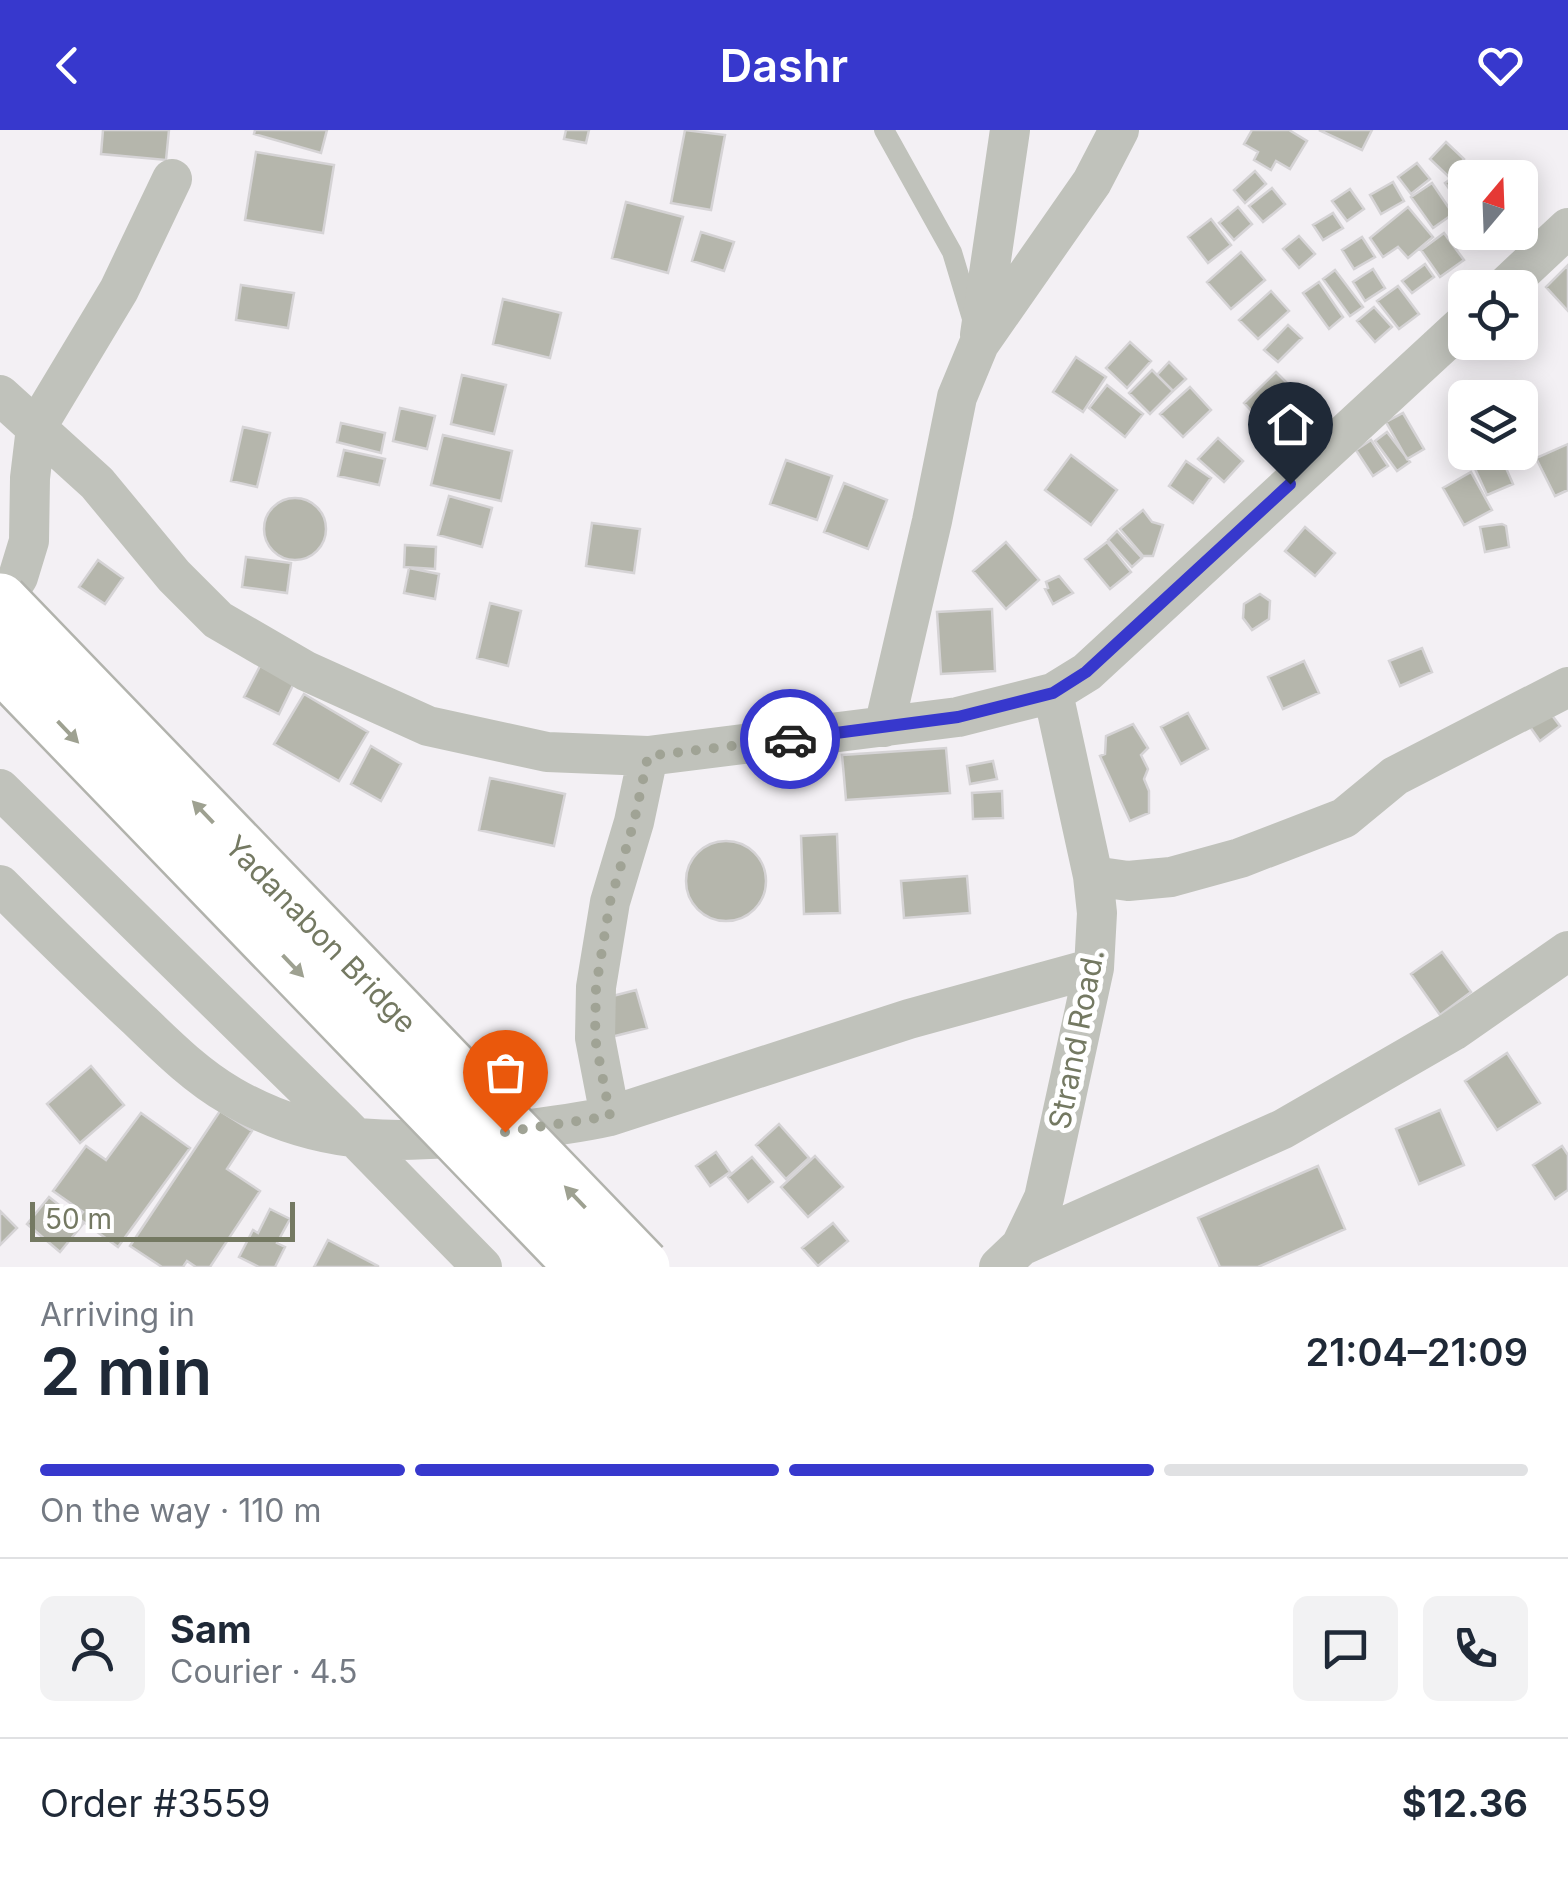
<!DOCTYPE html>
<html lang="en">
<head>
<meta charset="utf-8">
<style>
	body { margin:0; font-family:Inter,sans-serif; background:#f2f2f3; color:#1f2937; height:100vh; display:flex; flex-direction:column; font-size:38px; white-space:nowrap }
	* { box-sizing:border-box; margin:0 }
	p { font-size:32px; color:#747a83 }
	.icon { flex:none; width:55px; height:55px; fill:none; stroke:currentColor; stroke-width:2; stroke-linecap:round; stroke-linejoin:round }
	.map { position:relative; height:1137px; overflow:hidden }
	.panel { display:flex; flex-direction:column; background:#fff; flex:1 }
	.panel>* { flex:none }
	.needle { width:65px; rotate:19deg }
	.controls { position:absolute; left:1448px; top:30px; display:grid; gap:20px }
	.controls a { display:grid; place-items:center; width:90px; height:90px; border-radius:15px; background:#fff; box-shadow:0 5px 25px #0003; font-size:50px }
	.scale { position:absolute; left:30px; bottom:25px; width:265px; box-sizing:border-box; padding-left:10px; border:5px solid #747962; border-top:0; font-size:28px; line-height:35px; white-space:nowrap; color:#747962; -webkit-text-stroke:8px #fff; paint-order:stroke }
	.pin { position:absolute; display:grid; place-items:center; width:85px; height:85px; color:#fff; margin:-102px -42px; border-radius:50% 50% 50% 0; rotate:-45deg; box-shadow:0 0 10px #0007 }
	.pin .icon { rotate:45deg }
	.courier { position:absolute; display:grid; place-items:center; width:100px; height:100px; margin:-50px; border:8px solid #3738cd; border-radius:50%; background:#fff; color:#222; box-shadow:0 2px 12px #0007 }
	.summary em { font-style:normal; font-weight:600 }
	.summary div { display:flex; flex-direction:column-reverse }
	.summary { display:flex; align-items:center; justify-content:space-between; height:170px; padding:0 40px }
	h1 { font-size:65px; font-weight:600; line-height:75px }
	.bar { display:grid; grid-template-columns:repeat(4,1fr); gap:15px 10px; align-content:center; height:120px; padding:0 40px }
	.bar i { height:12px; border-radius:8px; background:#e0e1e3 }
	.bar .on { background:#3738cd }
	.bar p { grid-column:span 4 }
	.line { display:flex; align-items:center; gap:25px; padding:0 40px; border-top:2px solid #e0e1e3 }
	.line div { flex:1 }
	.round { display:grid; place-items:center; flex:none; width:105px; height:105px; border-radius:15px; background:#f2f2f3 }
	header { display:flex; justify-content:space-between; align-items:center; height:130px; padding:0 40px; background:#3738cd; color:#fff; font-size:45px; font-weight:600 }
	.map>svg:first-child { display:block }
	.building { fill:#b5b6ac; stroke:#d5d3d5; stroke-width:2.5 }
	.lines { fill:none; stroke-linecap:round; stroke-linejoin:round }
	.lane { stroke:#c0c2bb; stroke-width:20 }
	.street { stroke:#c0c2bb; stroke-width:40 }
	.highway-bridge-casing { stroke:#b2b3ad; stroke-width:60; stroke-linecap:butt }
	.highway-bridge { stroke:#fff; stroke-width:55 }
	.oneway { fill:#9ea191 }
	.done { stroke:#a0a395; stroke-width:10; stroke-dasharray:0 18 }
	.route { stroke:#3738cd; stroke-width:12 }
	.labels { text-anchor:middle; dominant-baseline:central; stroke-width:10; stroke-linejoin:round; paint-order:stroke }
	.street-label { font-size:30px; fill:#747962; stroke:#fff }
</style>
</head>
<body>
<header><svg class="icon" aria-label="back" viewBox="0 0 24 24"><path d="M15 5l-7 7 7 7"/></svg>Dashr<svg class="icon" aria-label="heart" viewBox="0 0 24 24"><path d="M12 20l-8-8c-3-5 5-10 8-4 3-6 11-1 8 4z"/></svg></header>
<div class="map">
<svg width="1568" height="1137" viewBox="0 0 1568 1137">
	<rect width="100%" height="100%" fill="#f3f0f4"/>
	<path class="building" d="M 103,0 L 169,0 L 166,30 L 101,24 Z
		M 255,0 L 327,0 L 321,23 L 254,4 Z
		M 566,0 L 589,0 L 586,13 L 564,9 Z
		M 685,0 L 725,5 L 711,80 L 671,73 Z
		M 1252,0 L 1289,0 L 1307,11 L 1290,39 L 1276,31 L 1271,40 L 1254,30 L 1258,22 L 1244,14 Z
		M 1319,0 L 1372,0 L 1362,20 Z
		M 1446,12 L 1464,29 L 1448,46 L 1430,29 Z
		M 256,22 L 334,35 L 323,103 L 245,90 Z
		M 1417,33 L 1430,49 L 1411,64 L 1398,47 Z
		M 1463,40 L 1469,48 L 1465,48 L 1465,70 L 1460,74 L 1445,53 Z
		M 1255,41 L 1266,54 L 1245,73 L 1234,60 Z
		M 1393,52 L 1404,71 L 1381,84 L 1370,65 Z
		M 1432,53 L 1453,84 L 1433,98 L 1411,67 Z
		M 1272,58 L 1285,74 L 1263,92 L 1249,76 Z
		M 1350,59 L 1364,79 L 1347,91 L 1332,71 Z
		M 626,72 L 683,87 L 668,143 L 612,128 Z
		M 1238,77 L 1252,94 L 1234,110 L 1219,93 Z
		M 1408,77 L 1433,107 L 1408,128 L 1398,117 L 1383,127 L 1370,108 Z
		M 1333,83 L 1343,98 L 1323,110 L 1313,95 Z
		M 1211,89 L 1231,115 L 1208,133 L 1188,107 Z
		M 701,102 L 734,112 L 724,141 L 692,131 Z
		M 1444,103 L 1464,130 L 1440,147 L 1421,120 Z
		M 1299,106 L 1315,124 L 1299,138 L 1283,119 Z
		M 1362,107 L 1375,127 L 1354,139 L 1342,120 Z
		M 1241,122 L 1265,150 L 1231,179 L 1207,152 Z
		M 1425,134 L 1434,147 L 1412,163 L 1402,151 Z
		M 1568,135 L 1568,181 L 1546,157 Z
		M 1373,139 L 1385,158 L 1365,171 L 1353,152 Z
		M 1335,140 L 1363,177 L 1350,186 L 1323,149 Z
		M 1319,152 L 1343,187 L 1329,199 L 1303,163 Z
		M 241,155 L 294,163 L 288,198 L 236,190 Z
		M 1398,156 L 1419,184 L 1399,199 L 1377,171 Z
		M 1271,161 L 1289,181 L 1258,209 L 1239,190 Z
		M 503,169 L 561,183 L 550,228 L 493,214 Z
		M 1374,177 L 1392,197 L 1375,212 L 1357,191 Z
		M 1288,195 L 1302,208 L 1278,232 L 1264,220 Z
		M 1130,212 L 1151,231 L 1127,258 L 1106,238 Z
		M 1076,227 L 1106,247 L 1083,282 L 1053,262 Z
		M 1169,232 L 1186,249 L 1173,261 L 1157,245 Z
		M 1152,240 L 1173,261 L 1150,284 L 1129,263 Z
		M 1276,242 L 1295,261 L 1263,293 L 1244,273 Z
		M 462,245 L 506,255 L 494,304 L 451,294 Z
		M 1107,255 L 1143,284 L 1125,307 L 1089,278 Z
		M 1190,257 L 1211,280 L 1183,307 L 1160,284 Z
		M 400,278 L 435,286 L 427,319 L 393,311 Z
		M 1403,283 L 1424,319 L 1407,329 L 1386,292 Z
		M 341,293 L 385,303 L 381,323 L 337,312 Z
		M 243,297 L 270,303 L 257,357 L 231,351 Z
		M 1387,302 L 1410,332 L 1397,341 L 1375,311 Z
		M 443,305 L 512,321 L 501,371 L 431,355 Z
		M 1218,308 L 1243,331 L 1224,352 L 1198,329 Z
		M 1371,310 L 1388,336 L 1373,346 L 1356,320 Z
		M 1568,314 L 1568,360 L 1555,366 L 1536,328 Z
		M 344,320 L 385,329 L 379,355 L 338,346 Z
		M 1493,322 L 1499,322 L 1513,354 L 1487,365 L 1472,332 Z
		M 1071,325 L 1117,360 L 1091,395 L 1045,360 Z
		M 786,330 L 832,346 L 817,390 L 770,374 Z
		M 1186,331 L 1211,348 L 1193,373 L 1169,356 Z
		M 1471,342 L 1492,380 L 1464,395 L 1443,358 Z
		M 844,353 L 887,370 L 868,419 L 824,402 Z
		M 449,366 L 492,378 L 482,417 L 438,405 Z
		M264 399a31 31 0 1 1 62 0a31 31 0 1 1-62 0Z
		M 1143,380 L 1152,392 L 1163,395 L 1153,426 L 1143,426 L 1120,399 Z
		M 592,393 L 640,399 L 634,443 L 586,436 Z
		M 1502,394 L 1506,396 L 1509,417 L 1485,422 L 1480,397 Z
		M 1305,397 L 1335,423 L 1315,446 L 1285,421 Z
		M 1117,401 L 1142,428 L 1132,437 L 1108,410 Z
		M 1006,412 L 1039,450 L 1006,479 L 973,441 Z
		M 1107,412 L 1131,442 L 1110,459 L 1085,429 Z
		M 405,415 L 436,417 L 435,439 L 404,437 Z
		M 246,427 L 291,433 L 287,463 L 242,457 Z
		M 98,430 L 123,448 L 105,474 L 79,457 Z
		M 409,438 L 439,444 L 435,469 L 404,463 Z
		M 1059,446 L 1073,463 L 1053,474 L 1045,459 L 1048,458 L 1046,452 Z
		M 1260,464 L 1270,471 L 1269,489 L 1252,500 L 1243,488 L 1244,474 Z
		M 490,473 L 521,481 L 508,536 L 477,528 Z
		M 992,479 L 995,541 L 941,544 L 937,482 Z
		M 1422,518 L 1432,542 L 1400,556 L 1389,531 Z
		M 1304,531 L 1319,563 L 1283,579 L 1268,547 Z
		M 260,536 L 294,553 L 279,584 L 244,567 Z
		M 304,564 L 368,602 L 339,651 L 274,614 Z
		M 1548,580 L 1560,596 L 1540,611 L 1528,594 Z
		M 1188,583 L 1208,619 L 1181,634 L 1161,597 Z
		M 1133,594 L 1148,618 L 1141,625 L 1148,639 L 1144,649 L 1149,661 L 1149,683 L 1130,691 L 1100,626 L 1105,624 L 1106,606 Z
		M 371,616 L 401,634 L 381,671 L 351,654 Z
		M 946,618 L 950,663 L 846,670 L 842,625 Z
		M 993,631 L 997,649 L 970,654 L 967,636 Z
		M 490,648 L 565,664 L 554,716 L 479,700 Z
		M 1002,661 L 1003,688 L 973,689 L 972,663 Z
		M 837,704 L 840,783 L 804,784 L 801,706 Z
		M686 751a40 40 0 1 1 80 0a40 40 0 1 1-80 0Z
		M 967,746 L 970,783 L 904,788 L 901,751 Z
		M 1442,822 L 1471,862 L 1440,885 L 1411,844 Z
		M 636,860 L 647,898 L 611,907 L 601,869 Z
		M 1507,923 L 1540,973 L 1497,1000 L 1465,951 Z
		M 91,936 L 124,975 L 80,1013 L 47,974 Z
		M 1440,980 L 1464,1035 L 1419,1054 L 1396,999 Z
		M 220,981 L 252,1001 L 227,1039 L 260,1061 L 210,1137 L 196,1137 L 187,1131 L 183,1137 L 162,1137 L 130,1116 Z
		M 141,983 L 190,1018 L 118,1117 L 78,1088 L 83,1082 L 53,1061 L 86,1016 L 106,1030 Z
		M 779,994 L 809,1028 L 786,1049 L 756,1015 Z
		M 1562,1016 L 1568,1025 L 1568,1060 L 1555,1069 L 1533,1035 Z
		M 716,1022 L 730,1042 L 710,1056 L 696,1036 Z
		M 815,1026 L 843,1057 L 808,1087 L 781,1057 Z
		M 752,1027 L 773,1052 L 748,1072 L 728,1047 Z
		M 1318,1036 L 1345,1099 L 1258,1137 L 1220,1137 L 1198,1088 Z
		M 49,1067 L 83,1094 L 60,1122 L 27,1094 Z
		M 270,1079 L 290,1089 L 277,1113 L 285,1117 L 275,1137 L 259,1137 L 239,1127 L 253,1100 L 258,1103 Z
		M 0,1081 L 17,1098 L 0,1115 Z
		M 833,1093 L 848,1111 L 818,1136 L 802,1118 Z
		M 328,1110 L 378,1136 L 378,1137 L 314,1137 Z"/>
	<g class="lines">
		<path class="lane" d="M 884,0 L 952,122 L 973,192"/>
		<path class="street" d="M 1504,158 L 1568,98
			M 980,205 L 1010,0
			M 0,265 L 97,353 L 174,446 L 218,490 L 306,541 L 428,596 L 547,622 L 648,626 L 958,587 L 1053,563
			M 0,475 L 18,447 L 29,411 L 30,348 L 36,298 L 119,160 L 172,49
			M 884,597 L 932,391 L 957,267 L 979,214 L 1092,52 L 1119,0
			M 0,659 L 342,994 L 482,1137
			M 1093,746 L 1128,751 L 1171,747 L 1240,728 L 1344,688 L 1395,646 L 1568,557
			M 0,755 C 45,800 91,845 137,888 C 166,916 196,946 231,966 C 320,1018 406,1015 505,1002 C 540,998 575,994 610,986 L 909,889 L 1094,838
			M 610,986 L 595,908 L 596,857 L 610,772 L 634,692 L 648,626
			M 1021,1116 L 1283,999 L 1453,901 L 1568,821
			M 999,1137 L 1021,1116 L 1044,1068 L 1094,838 L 1097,783 L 1093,746 L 1053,563 L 1087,542 L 1465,193"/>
		<g class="highway-bridge-casing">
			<path id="highway-bridge" d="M 0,471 L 642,1137
				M 0,532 L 584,1137"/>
		</g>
		<use href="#highway-bridge" class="highway-bridge"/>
	</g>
	<defs><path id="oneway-solid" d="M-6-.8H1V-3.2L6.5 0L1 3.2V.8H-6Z" transform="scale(2.5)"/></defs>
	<g class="oneway">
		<use href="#oneway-solid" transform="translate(68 602) rotate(46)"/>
		<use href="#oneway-solid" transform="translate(203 682) rotate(-134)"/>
		<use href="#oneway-solid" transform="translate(293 836) rotate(46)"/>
		<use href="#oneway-solid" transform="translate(575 1067) rotate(-134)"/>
	</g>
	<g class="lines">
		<path class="done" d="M 505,1002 L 610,986 L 595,908 L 596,857 L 610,772 L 634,692 L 648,626 L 790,609"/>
		<path class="route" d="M 790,609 L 958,587 L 1053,563 L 1086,542 L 1290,354"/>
	</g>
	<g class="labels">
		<g class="street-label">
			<text transform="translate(321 804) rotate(46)">Yadanabon Bridge</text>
			<text transform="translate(1076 909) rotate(-79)">Strand Road.</text>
		</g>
	</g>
</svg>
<div class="controls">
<a><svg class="needle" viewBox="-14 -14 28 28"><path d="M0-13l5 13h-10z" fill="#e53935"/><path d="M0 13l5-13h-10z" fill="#747a83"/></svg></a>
<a><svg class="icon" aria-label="locate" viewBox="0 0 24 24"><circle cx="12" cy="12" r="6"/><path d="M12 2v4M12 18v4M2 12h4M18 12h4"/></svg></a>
<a><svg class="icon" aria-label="layers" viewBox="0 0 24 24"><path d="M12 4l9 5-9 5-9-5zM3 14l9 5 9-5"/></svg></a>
</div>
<div class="scale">50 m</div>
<div class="pin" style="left:505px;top:1002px;background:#ea580c"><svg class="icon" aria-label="bag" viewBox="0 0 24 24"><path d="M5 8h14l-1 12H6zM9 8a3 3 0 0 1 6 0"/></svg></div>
<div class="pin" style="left:1290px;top:354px;background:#1f2937"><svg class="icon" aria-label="home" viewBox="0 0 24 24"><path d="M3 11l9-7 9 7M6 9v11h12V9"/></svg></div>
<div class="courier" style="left:790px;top:609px"><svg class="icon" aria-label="car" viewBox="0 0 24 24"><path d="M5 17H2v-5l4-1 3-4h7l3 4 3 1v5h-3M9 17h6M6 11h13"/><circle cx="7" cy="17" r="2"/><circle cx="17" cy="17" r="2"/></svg></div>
</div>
<section class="panel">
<div class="summary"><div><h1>2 min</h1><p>Arriving in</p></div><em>21:04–21:09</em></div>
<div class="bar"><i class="on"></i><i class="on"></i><i class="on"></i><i></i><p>On the way · 110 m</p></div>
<div class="line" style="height:180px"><a class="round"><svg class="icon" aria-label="person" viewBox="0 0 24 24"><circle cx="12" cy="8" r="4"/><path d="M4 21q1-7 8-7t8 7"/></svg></a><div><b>Sam</b><p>Courier · 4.5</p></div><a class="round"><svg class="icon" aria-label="chat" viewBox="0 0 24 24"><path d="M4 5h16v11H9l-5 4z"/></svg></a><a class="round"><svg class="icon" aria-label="phone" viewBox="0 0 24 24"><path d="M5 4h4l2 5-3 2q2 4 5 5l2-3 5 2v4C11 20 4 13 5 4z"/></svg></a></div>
<div class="line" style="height:130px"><div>Order #3559</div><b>$12.36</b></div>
</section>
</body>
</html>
